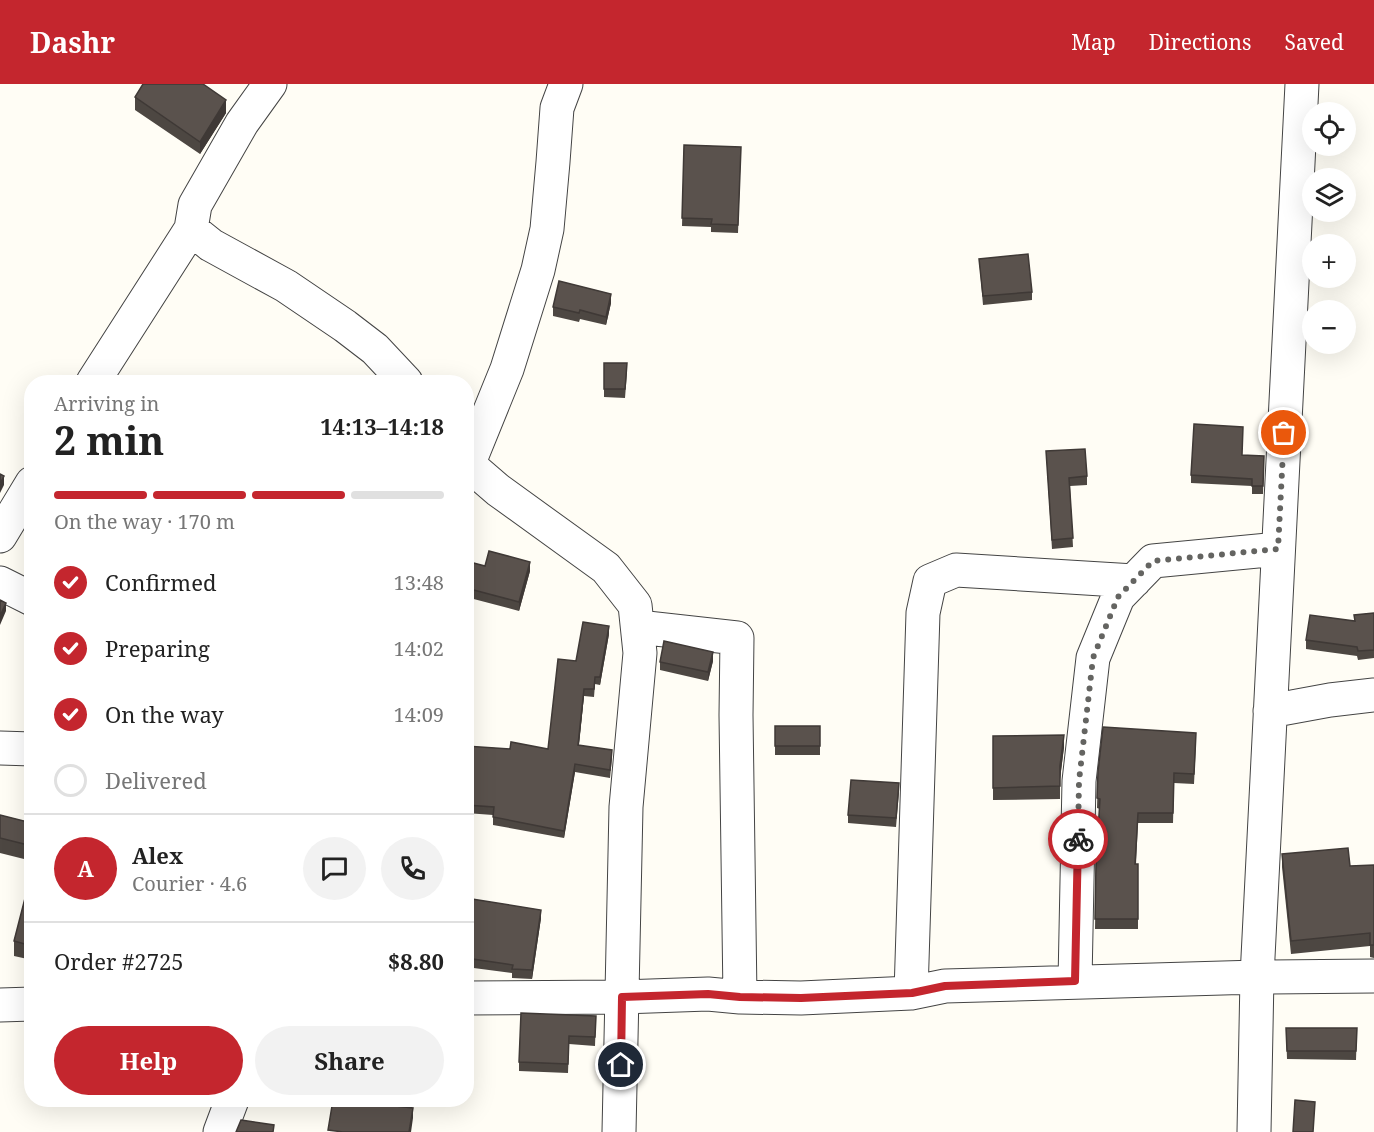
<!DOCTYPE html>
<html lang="en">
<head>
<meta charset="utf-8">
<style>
	body { margin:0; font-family:"Noto Serif",serif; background:#f2f2f2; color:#222; height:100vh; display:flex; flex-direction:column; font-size:22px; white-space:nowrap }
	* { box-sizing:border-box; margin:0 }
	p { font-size:20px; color:#767676 }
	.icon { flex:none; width:33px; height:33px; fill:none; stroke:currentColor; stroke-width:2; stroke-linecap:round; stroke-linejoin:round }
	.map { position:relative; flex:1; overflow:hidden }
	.sheet { position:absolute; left:24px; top:291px; width:450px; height:732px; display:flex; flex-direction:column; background:#fff; border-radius:24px; box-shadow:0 6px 24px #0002 }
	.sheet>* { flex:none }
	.fabs { position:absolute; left:1302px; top:18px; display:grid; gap:12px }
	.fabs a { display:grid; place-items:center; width:54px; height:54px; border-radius:50%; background:#fff; box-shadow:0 6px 24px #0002; font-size:30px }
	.pin { position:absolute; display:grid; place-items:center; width:51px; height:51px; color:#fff; margin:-26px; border:3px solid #fff; border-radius:50%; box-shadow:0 2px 6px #0007 }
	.courier { position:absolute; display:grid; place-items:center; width:60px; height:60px; margin:-30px; border:4px solid #c4262e; border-radius:50%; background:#fff; color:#222; box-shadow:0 2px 8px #0007 }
	.headline em { font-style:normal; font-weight:700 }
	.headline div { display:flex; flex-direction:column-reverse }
	.headline { display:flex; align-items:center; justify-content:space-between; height:102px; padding:0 30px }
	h1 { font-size:39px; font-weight:700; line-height:45px }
	.bar { display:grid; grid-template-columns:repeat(4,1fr); gap:9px 6px; align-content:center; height:72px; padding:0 30px }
	.bar i { height:8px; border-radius:4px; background:#e0e0e0 }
	.bar .active { background:#c4262e }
	.bar p { grid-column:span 4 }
	.line { display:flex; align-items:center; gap:15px; padding:0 30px; border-top:2px solid #e0e0e0 }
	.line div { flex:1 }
	.round { display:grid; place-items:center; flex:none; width:63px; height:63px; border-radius:32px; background:#f2f2f2 }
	ol { padding:0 30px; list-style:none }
	li { display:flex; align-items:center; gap:18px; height:66px }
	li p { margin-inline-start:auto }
	li .icon { padding:6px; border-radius:50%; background:#c4262e; color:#fff; stroke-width:4 }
	li:last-child { color:#767676 }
	li i { width:33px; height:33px; border:3px solid #e0e0e0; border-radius:50% }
	.cta { display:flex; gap:12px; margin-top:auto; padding:12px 30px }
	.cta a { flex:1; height:69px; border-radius:36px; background:#c4262e; color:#fff; font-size:24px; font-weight:700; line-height:69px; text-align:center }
	.cta a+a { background:#f2f2f2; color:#222 }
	header { display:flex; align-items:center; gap:36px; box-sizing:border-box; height:84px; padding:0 30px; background:#c4262e; color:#fff }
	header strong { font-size:28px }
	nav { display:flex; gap:33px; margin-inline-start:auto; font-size:21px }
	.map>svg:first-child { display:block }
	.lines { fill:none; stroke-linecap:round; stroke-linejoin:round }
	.minor-casing { stroke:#444; stroke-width:35 }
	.minor { stroke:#fff; stroke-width:33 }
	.wall { fill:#4d4742 }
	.shaded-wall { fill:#3f3936 }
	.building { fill:#5a524d; stroke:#3f3936; stroke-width:1.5 }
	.done { stroke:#646461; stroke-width:6; stroke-dasharray:0 10.8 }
	.route { stroke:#c4262e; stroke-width:8 }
</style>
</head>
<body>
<header>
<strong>Dashr</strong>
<nav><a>Map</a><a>Directions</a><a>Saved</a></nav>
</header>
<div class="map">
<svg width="1374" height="1048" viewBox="0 0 1374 1048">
	<rect width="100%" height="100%" fill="#fffdf5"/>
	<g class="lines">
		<g class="minor-casing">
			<path id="minor" d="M 270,0 L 242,39 L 195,121 L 191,145 L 211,161 L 286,202 L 345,242 L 375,265 L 406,298
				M 93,298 L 191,145
				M 469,381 L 498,406 L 606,484 L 635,521 L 640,569 L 626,723 L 619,1048
				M 466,386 L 507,285 L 538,186 L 547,145 L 553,78 L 557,24 L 566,0
				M 0,452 L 32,399
				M 0,499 L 32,515
				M 638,543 L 737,554 L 736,631 L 740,913
				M 1270,627 L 1330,616 L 1374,611
				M 0,664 L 32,665
				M 1075,897 L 1079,697 L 1093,574 L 1118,513 L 1153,477 L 1278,465
				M 911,909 L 923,529 L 930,497 L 956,486 L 1134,497
				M 466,914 L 622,913 L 708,910 L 740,913 L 801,914 L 911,909 L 945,902 L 1257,893 L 1374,892
				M 0,921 L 32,920
				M 220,1048 L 232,1016
				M 1254,1048 L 1257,893 L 1302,0"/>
		</g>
		<use href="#minor" class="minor"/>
	</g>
	<path class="wall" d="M 135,13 L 226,29 L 200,70 L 135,26 Z
		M 684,61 L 741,63 L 738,149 L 711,148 L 711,143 L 682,142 Z
		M 979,175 L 1032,208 L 1032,216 L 983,221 Z
		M 611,219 L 606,241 L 580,235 L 579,238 L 553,232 L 553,223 Z
		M 604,279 L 627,288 L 625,314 L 604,313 Z
		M 1046,367 L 1087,392 L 1087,401 L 1070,402 L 1073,463 L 1052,465 Z
		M 1242,371 L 1264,372 L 1263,410 L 1252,410 L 1252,402 L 1191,399 L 1191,391 Z
		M 466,477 L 485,482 L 530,487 L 519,527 L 466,513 Z
		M 1374,529 L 1374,574 L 1358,576 L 1357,572 L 1306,565 L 1306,556 L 1354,537 L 1354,531 Z
		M 609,550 L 600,601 L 595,600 L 594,613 L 584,612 L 579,661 L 612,674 L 610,694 L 575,688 L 564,754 L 493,741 L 493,731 L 466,729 L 466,662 L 510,665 L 548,665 L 576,577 Z
		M 713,577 L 708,597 L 660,586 L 660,578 Z
		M 775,642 L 820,642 L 820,671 L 775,671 Z
		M 993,652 L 1064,663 L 1060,695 L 1060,715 L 993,716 Z
		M 1196,659 L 1194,700 L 1174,699 L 1173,739 L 1138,739 L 1136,780 L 1138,780 L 1138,845 L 1095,845 L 1096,780 L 1100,725 L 1097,724 L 1098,688 Z
		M 899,708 L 896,743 L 848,739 L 848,731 Z
		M 0,731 L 32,739 L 32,777 L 0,769 Z
		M 1282,770 L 1350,782 L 1374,781 L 1374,874 L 1370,873 L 1370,862 L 1291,870 L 1282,783 Z
		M 32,787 L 32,876 L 14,872 L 14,857 Z
		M 466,824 L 541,834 L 532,895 L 512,894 L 512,889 L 466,883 Z
		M 596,932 L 595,962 L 569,960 L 568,989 L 519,987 L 519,978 Z
		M 1286,944 L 1357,944 L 1356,976 L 1287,975 Z"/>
	<path class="shaded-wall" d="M 226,16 L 226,29 L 200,70 L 200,58 Z
		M 611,210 L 611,219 L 606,241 L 606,233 Z
		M 4,392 L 4,401 L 0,409 L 0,400 Z
		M 530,478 L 530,487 L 519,527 L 519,518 Z
		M 6,519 L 6,527 L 0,541 L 0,532 Z
		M 609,542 L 609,550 L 600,601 L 600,593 Z
		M 713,568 L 713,577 L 708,597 L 708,588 Z
		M 584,605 L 584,612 L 578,669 L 578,661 Z
		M 1064,651 L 1064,663 L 1060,695 L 1060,715 L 1060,682 Z
		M 575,680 L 575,688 L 564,754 L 564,747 Z
		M 541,826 L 541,834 L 532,895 L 532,886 Z
		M 413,1024 L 413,1034 L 411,1048 L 409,1048 Z"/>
	<path class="building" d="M 143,0 L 203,0 L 226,16 L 200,58 L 135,13 Z
		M 684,61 L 741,63 L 738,141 L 711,140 L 712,135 L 682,134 Z
		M 1028,170 L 1032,208 L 983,212 L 979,175 Z
		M 559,197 L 611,210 L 606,233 L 580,226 L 579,229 L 553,223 Z
		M 604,279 L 627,279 L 625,305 L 604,305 Z
		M 1194,340 L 1243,343 L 1242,371 L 1264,372 L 1263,402 L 1252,402 L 1252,395 L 1191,391 Z
		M 1085,365 L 1087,392 L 1069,394 L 1073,454 L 1052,456 L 1046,367 Z
		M 0,390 L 4,392 L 0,400 Z
		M 489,467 L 530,478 L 519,518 L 466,504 L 466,477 L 485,482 Z
		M 0,516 L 6,519 L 0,532 Z
		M 1374,529 L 1374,566 L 1358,567 L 1357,563 L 1306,556 L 1310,531 L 1355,537 L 1354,531 Z
		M 583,538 L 609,542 L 600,593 L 595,593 L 594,605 L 584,605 L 578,661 L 612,666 L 610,686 L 575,680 L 564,747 L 493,733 L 494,723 L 466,721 L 466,662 L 510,665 L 511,658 L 548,665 L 558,575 L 576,577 Z
		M 664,557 L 713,568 L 708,588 L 660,578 Z
		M 775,642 L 820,642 L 820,662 L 775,662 Z
		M 1103,643 L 1196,649 L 1194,690 L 1174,689 L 1173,729 L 1138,729 L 1135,780 L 1138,780 L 1138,835 L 1095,835 L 1096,780 L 1100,715 L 1097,714 L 1098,688 Z
		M 1064,651 L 1060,682 L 1060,702 L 993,704 L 993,652 Z
		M 851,696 L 899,699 L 896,734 L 848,731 Z
		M 0,731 L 32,739 L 32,762 L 0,754 Z
		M 1348,764 L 1350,782 L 1374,781 L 1374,861 L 1370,861 L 1370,849 L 1291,857 L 1282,770 Z
		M 32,787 L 32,862 L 14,857 Z
		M 472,815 L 541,826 L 532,886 L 512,885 L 513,881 L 466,874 L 466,824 L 470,824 Z
		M 521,929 L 596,932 L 595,953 L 569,952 L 568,980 L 519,978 Z
		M 1286,944 L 1357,944 L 1356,967 L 1287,967 Z
		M 333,1016 L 398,1016 L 396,1022 L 413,1024 L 409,1048 L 343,1048 L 328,1046 Z
		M 1295,1016 L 1315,1018 L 1313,1048 L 1293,1048 Z
		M 241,1036 L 274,1041 L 273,1048 L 236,1048 Z"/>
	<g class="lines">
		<path class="done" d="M 1078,755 L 1079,697 L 1093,574 L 1118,513 L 1153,477 L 1278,465 L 1284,349"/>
		<path class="route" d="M 621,981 L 622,913 L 708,910 L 740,913 L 801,914 L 912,909 L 945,902 L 1075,897 L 1078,755"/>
	</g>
</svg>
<div class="fabs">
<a><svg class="icon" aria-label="locate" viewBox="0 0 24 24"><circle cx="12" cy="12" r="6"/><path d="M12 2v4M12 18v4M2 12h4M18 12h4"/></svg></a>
<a><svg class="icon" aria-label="layers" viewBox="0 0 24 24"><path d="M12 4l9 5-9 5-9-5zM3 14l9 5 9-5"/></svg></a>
<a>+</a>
<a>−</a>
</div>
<div class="pin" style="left:1284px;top:349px;background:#ea580c"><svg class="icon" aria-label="bag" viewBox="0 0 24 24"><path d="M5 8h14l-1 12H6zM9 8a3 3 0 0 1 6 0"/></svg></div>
<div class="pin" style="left:621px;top:981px;background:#1f2937"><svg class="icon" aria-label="home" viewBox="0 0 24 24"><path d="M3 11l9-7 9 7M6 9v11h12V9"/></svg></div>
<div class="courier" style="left:1078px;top:755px"><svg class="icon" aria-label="bike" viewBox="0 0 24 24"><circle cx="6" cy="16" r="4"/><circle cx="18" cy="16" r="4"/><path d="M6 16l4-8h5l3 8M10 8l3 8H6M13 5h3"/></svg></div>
<section class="sheet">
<div class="headline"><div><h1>2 min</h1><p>Arriving in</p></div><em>14:13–14:18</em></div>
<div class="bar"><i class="active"></i><i class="active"></i><i class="active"></i><i></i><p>On the way · 170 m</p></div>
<ol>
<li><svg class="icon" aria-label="check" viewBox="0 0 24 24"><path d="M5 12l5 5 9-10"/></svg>Confirmed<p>13:48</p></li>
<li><svg class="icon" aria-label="check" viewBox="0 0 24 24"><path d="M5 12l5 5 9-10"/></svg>Preparing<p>14:02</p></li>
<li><svg class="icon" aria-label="check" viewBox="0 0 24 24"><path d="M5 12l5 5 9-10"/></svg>On the way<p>14:09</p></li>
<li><i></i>Delivered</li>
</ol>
<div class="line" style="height:108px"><b class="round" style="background:#c4262e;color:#fff">A</b><div><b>Alex</b><p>Courier · 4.6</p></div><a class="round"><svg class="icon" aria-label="chat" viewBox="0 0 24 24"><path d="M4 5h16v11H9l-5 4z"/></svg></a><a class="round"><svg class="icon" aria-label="phone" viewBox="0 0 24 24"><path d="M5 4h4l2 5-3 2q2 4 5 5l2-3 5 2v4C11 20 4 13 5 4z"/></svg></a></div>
<div class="line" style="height:78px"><div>Order #2725</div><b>$8.80</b></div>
<div class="cta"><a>Help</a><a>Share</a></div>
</section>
</div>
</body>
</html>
